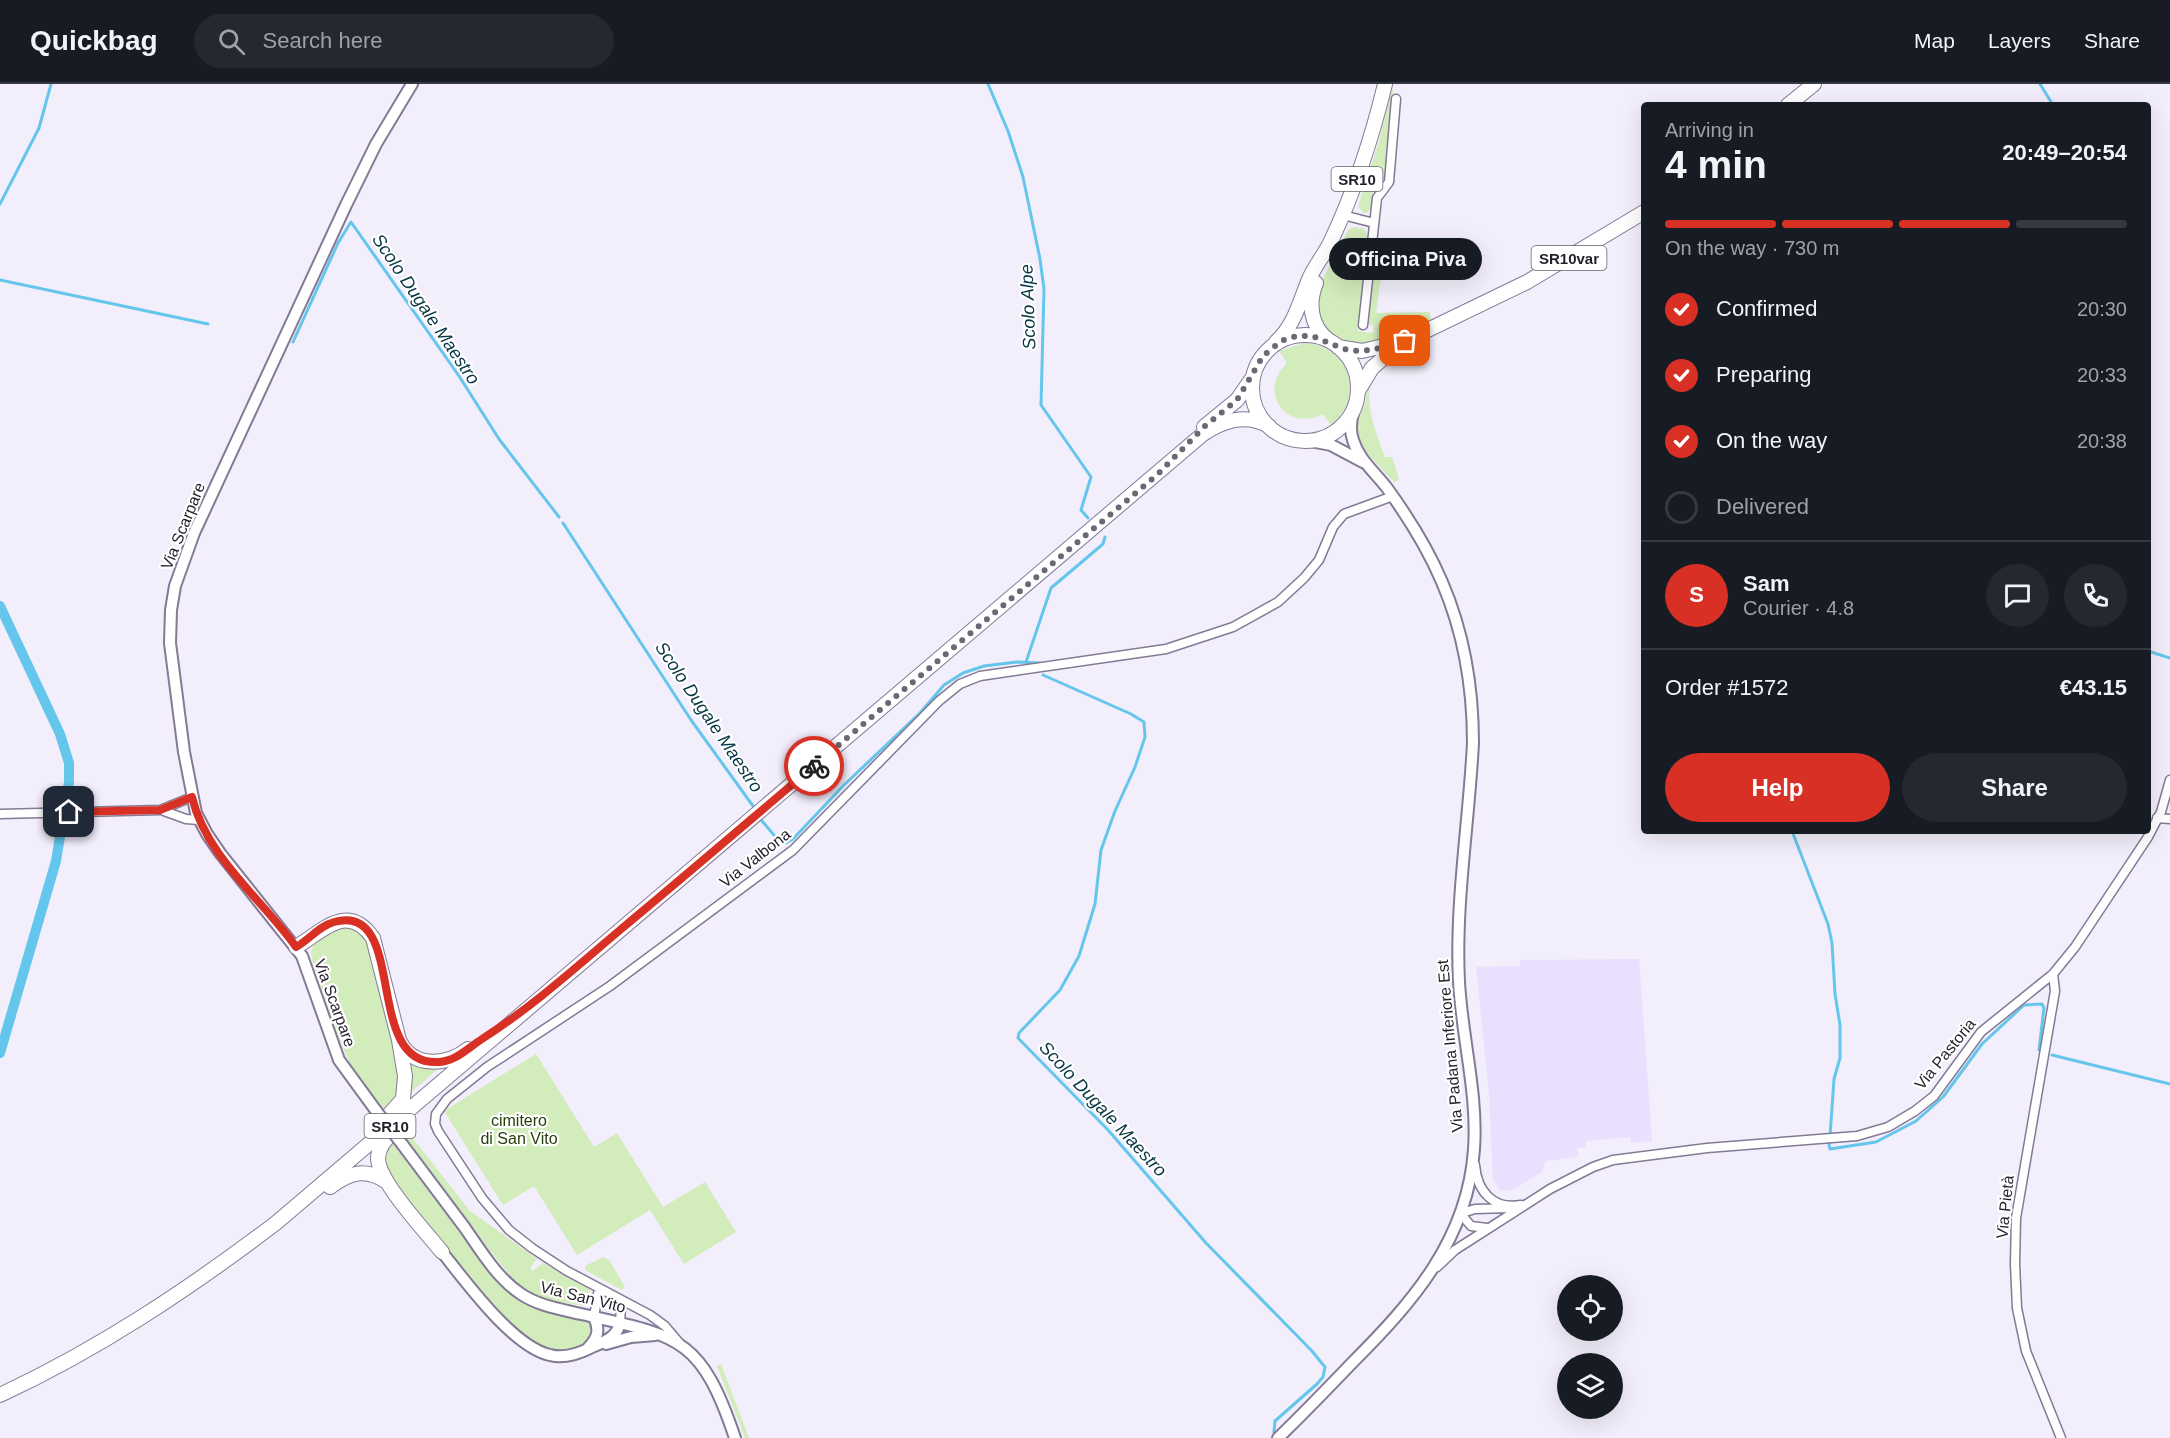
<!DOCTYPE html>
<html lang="en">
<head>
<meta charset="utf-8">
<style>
	body { margin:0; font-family:Arial,sans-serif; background:#242831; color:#f1f3f6; height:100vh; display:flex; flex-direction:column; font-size:22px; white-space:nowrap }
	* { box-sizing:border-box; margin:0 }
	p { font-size:20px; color:#9ea1a6 }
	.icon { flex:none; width:33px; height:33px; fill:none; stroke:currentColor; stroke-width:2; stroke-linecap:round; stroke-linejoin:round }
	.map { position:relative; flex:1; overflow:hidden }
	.drawer { position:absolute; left:1641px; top:18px; width:510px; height:732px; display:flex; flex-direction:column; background:#171b24; border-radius:6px; box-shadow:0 6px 24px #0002 }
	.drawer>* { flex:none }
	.buttons { position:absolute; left:1557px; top:1191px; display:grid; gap:12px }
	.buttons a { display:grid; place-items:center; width:66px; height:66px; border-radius:50%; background:#171b24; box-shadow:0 6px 24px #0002; font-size:30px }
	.pin { position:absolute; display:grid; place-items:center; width:51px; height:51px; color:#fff; margin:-26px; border-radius:12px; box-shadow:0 3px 9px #0006 }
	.courier { position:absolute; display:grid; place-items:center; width:60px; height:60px; margin:-30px; border:4px solid #d93025; border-radius:50%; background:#fff; color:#222; box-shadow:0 2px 8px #0007 }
	.bubble { position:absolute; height:42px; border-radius:21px; background:#171b24; box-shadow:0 6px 24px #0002; font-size:20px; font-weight:700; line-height:42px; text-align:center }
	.headline em { font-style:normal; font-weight:700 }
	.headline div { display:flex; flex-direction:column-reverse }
	.headline { display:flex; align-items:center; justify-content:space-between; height:102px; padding:0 24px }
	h1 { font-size:39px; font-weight:700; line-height:45px }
	.bar { display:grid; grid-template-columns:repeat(4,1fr); gap:9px 6px; align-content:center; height:72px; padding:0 24px }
	.bar i { height:8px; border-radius:4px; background:#363941 }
	.bar .on { background:#d93025 }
	.bar p { grid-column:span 4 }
	.line { display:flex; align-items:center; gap:15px; padding:0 24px; border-top:2px solid #363941 }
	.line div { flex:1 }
	.round { display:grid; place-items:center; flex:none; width:63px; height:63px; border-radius:32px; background:#242831 }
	ol { padding:0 24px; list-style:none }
	li { display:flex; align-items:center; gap:18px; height:66px }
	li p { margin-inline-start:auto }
	li .icon { padding:6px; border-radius:50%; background:#d93025; color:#fff; stroke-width:4 }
	li:last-child { color:#9ea1a6 }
	li i { width:33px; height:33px; border:3px solid #363941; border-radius:50% }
	.primary-button { display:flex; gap:12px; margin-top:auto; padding:12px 24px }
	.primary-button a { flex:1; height:69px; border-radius:36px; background:#d93025; color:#fff; font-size:24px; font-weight:700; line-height:69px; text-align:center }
	.primary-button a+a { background:#242831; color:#f1f3f6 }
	header { display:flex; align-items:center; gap:36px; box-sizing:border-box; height:84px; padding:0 30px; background:#171b24; border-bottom:2px solid #363941 }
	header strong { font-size:28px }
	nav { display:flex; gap:33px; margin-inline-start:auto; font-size:21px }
	.search { width:420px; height:54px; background:#242831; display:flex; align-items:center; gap:15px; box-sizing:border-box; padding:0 21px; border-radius:33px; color:#9ea1a6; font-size:22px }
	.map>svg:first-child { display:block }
	.built { fill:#e9dffe }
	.green { fill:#d3ecbb }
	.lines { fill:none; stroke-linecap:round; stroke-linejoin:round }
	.stream { stroke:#65c6ec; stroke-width:3 }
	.canal { stroke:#65c6ec; stroke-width:10 }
	.minor-casing { stroke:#837a96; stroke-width:11 }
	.tertiary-casing { stroke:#837a96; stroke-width:14 }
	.primary-casing { stroke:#837a96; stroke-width:16 }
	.minor { stroke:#fff; stroke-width:8 }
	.tertiary { stroke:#fff; stroke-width:10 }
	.primary { stroke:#fff; stroke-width:14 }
	.tertiary-bridge-casing { stroke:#837a96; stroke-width:14; stroke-linecap:butt }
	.tertiary-bridge { stroke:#fff; stroke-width:10 }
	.done { stroke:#6b6774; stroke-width:6; stroke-dasharray:0 10.8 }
	.route { stroke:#d93025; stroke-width:8 }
	.labels { text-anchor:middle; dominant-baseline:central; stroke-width:4.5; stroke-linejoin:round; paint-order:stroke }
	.shield { fill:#fff; stroke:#65626b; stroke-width:1.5 }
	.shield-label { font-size:15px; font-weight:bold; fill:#231f2b }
	.street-label { font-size:16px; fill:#231f2b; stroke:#fff }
	.park-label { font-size:16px; fill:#293f09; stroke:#fff }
	.water-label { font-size:18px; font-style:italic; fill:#083646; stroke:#fff }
</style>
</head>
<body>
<header>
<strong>Quickbag</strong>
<div class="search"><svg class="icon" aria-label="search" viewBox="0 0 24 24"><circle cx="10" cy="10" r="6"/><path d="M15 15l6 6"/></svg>Search here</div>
<nav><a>Map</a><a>Layers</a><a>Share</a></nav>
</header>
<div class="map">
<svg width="2170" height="1354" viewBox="0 0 2170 1354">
	<rect width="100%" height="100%" fill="#f2eefb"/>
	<path class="built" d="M 1639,875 L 1652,1057 L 1631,1059 L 1630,1053 L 1586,1057 L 1586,1063 L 1577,1064 L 1578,1073 L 1546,1077 L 1542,1088 L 1513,1106 L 1500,1106 L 1493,1096 L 1489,1011 L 1476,883 L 1520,882 L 1520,876 Z"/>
	<path class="green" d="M 1391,6 L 1393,6 L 1384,98 L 1374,97 L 1371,124 L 1367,129 L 1363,129 L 1358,122 L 1379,57 Z
		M 1354,143 L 1364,145 L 1367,151 L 1358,247 L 1373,249 L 1374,241 L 1368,240 L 1374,187 L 1376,185 L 1382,187 L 1376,229 L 1430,228 L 1431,238 C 1414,245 1394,259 1375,261 C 1342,265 1307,242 1319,205 C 1326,185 1339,165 1348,146 Z
		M 1304,259 C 1350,262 1366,311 1331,341 L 1323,330 C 1286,349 1257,308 1287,279 L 1279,267 Z
		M 1413,261 L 1412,275 C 1349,277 1370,334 1385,373 L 1392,373 L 1399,394 L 1395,399 L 1360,362 L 1356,350 L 1356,341 L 1365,319 L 1369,299 L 1377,286 L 1392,272 Z
		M 340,843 L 356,846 L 368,857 L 400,980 L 400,1011 L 386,1028 L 352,983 L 339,956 L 313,881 L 311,868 L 315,857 Z
		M 536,970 L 594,1063 L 617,1049 L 663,1123 L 705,1098 L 736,1148 L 684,1180 L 650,1126 L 577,1171 L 534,1102 L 503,1121 L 444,1027 Z
		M 408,974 L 439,984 L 410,1009 Z
		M 405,1044 L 469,1126 L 537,1175 L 530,1184 L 533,1187 L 543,1179 L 589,1205 L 591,1211 L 585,1222 L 546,1216 L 529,1209 L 516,1199 L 483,1158 L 401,1048 Z
		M 390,1056 L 474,1168 L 507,1206 L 530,1222 L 588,1238 C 603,1260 567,1269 552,1267 C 541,1265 532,1257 524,1251 C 471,1206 431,1145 388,1091 L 382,1075 Z
		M 603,1173 L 609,1176 L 625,1203 L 622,1206 L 585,1186 L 585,1182 Z
		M 721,1280 L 749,1354 L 745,1354 L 717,1282 Z"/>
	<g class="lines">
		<path class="stream" d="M 988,0 L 1008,47 L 1023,93 L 1040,175 L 1044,205 L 1041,321 L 1091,393 L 1081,426 L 1088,434
			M 2040,0 L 2053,21
			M 0,120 L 39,44 L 51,0
			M 0,196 L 208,240
			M 293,258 L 338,159 L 351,138 L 459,292 L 499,355 L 559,433
			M 563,439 L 691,636 L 753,722
			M 2148,567 L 2170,574
			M 1026,578 L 1051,504 L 1103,460 L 1105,453
			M 1043,591 L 1131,630 L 1144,638 L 1145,653 L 1135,683 L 1115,727 L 1101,766 L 1095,820 L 1079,872 L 1060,906 L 1019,949 L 1018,954 L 1108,1046 L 1206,1159 L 1311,1266 L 1325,1283 L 1323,1293 L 1317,1300 L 1275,1337 L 1274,1348
			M 762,737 L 779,757 L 786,759 L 793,755 L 844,701 L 920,629 L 944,601 L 963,589 L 984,582 L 1017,578 L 1040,579
			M 1792,747 L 1828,840 L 1832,859 L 1835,910 L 1840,941 L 1840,974 L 1834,995 L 1830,1052
			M 2052,971 L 2170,1000
			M 1829,1060 L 1830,1065 L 1876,1058 L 1916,1037 L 1943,1013 L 1982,960 L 2024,921 L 2042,920 L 2044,924 L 2039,966"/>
		<path class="canal" d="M 0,522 L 60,650 L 69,679 L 69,698 L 56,777 L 0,969"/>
		<g class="minor-casing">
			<path id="minor" d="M 1343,131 L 1374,139
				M 1363,241 L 1377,114 L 1389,98 L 1396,15
				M 164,727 L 186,735 L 199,736
				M 0,730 L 160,726 L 192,713
				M 2157,734 L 2170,735
				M 2053,890 L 2055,907 L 2016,1134 L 2015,1180 L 2017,1224 L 2026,1267 L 2061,1354
				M 1475,1081 C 1477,1107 1493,1126 1521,1121
				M 1462,1129 L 1475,1125 L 1510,1124
				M 1461,1130 L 1471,1142 L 1487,1144
				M 1437,1183 L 1455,1166 L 1550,1105 L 1593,1083 L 1613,1076 L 1707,1064 L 1857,1052 L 1888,1043 L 1915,1027 L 1934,1012 L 1981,948 L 2053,890 L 2075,863 L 2148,753 L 2161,728 L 2170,696
				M 616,1214 L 621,1223 L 620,1239
				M 594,1233 L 599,1204
				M 682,1262 L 665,1242 L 650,1231 L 567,1187 L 532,1164 L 509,1146 L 482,1114 L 438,1047 L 435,1040 L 436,1030 L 447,1015 L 487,983 L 610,902 L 793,766 L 939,617 L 960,600 L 980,592 L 1166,565 L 1233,543 L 1278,518 L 1304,494 L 1319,476 L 1333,443 L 1344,430 L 1393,412"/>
		</g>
		<g class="tertiary-casing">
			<path id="tertiary" d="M 1305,356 L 1331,361 L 1363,378
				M 377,1028 L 339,976 L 302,872 L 220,769 L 207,750 L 196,729 L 184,668 L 170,559 L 171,526 L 175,502 L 194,449 L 346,121 L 376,60 L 412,0
				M 402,1060 C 423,1088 444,1116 465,1144 C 481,1167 497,1194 521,1210 C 539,1222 560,1225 581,1230 C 679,1252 701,1253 735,1354
				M 442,1168 C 466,1198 513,1263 550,1271 C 564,1275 578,1270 590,1264 C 603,1258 617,1254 620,1239
				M 606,1260 L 631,1253 L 655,1251
				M 588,1264 C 598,1254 600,1246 594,1233
				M 1278,1354 C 1303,1330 1327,1305 1351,1280 C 1412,1219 1468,1156 1474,1065 C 1478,1010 1462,954 1459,898 C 1455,819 1469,738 1473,659 C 1473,604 1464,549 1442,498 C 1428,465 1408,433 1387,404 C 1375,388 1359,376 1353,356 C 1349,345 1351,335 1354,325"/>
		</g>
		<g class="primary-casing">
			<path id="primary" d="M 1788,21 L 1814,0
				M 1316,199 C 1308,219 1310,241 1328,256
				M1252 304a53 53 0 1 1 106 0a53 53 0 1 1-106 0Z
				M 1276,258 C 1295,241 1300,216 1310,193 C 1316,180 1325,170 1331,157 C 1355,106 1372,54 1385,0
				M 1338,263 L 1362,267 L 1405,257 L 1527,198 L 1644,128
				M 1358,307 L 1372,284 L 1396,263
				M 1204,343 L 1237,316 L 1253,293
				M 296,863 C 322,848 347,817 373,854 L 399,956 L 405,992 L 403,1015 L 385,1035
				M 400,958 C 414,985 448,981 468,965
				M 394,1048 C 385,1055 378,1063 378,1075 C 379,1098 426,1148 442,1168
				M 330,1103 C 349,1089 365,1083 387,1098
				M 0,1311 C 99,1265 189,1205 276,1139 L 1203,350 C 1224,336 1246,329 1269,342"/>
		</g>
		<use href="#minor" class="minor"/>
		<use href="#tertiary" class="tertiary"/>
		<use href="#primary" class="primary"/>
		<g class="tertiary-bridge-casing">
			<path id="tertiary-bridge" d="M 377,1028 L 402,1060"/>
		</g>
		<use href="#tertiary-bridge" class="tertiary-bridge"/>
	</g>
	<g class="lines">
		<path class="done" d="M 814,682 L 1158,390 L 1205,342 L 1237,316 L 1263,272 L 1281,257 L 1296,252 L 1312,252 L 1344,265 L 1357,267 L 1372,266 L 1405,257"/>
		<path class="route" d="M 69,728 L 160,726 L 192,713 C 206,773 262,815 296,863 C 309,856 319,842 334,838 C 410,818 361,983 439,978 C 456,977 468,964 482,955 C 532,923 575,884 620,846 C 685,792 749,737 814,682"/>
	</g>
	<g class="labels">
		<g class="shield">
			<rect x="1331.5" y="83" width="51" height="24" rx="4.5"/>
			<rect x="1531.5" y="162" width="75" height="24" rx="4.5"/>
			<rect x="364.5" y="1030" width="51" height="24" rx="4.5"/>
		</g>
		<g class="shield-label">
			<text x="1357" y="95">SR10</text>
			<text x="1569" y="174">SR10var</text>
			<text x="390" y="1042">SR10</text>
		</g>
		<g class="street-label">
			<text transform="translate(183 442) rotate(-68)">Via Scarpare</text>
			<text transform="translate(755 774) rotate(-38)">Via Valbona</text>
			<text transform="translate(335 919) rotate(70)">Via Scarpare</text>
			<text transform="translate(1450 962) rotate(-95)">Via Padana Inferiore Est</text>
			<text transform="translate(1945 970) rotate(-51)">Via Pastoria</text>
			<text transform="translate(2005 1123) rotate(-84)">Via Pietà</text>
			<text transform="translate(583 1213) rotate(14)">Via San Vito</text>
		</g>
		<g class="park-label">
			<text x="519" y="1036">cimitero<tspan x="519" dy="18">di San Vito</tspan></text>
		</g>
		<g class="water-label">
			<text transform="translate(1028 223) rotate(-92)">Scolo Alpe</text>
			<text transform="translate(426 225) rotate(56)">Scolo Dugale Maestro</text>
			<text transform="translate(709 633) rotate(56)">Scolo Dugale Maestro</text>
			<text transform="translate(1103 1025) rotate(47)">Scolo Dugale Maestro</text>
		</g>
	</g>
</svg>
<div class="buttons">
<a><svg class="icon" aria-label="locate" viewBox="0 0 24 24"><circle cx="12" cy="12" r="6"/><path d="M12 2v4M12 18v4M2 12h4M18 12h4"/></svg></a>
<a><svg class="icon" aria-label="layers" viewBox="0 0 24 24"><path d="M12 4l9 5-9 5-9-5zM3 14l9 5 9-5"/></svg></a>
</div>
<div class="pin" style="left:1405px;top:257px;background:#ea580c"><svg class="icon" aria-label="bag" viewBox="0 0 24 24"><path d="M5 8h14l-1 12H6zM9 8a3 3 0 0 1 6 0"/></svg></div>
<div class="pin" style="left:69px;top:728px;background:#1f2937"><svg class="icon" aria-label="home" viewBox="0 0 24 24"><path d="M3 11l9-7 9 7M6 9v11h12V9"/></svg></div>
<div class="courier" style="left:814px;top:682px"><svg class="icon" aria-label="bike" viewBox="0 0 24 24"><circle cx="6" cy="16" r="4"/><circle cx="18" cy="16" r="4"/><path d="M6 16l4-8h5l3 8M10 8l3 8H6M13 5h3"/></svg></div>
<div class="bubble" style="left:1329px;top:154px;width:153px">Officina Piva</div>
<section class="drawer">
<div class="headline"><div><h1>4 min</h1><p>Arriving in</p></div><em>20:49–20:54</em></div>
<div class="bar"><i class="on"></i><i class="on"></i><i class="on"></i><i></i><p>On the way · 730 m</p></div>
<ol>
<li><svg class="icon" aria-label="check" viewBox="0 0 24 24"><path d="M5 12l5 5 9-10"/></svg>Confirmed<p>20:30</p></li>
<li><svg class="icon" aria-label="check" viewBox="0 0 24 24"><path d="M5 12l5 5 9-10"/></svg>Preparing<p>20:33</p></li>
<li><svg class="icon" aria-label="check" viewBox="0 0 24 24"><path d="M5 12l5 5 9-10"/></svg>On the way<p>20:38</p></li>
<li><i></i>Delivered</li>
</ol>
<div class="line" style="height:108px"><b class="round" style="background:#d93025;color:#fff">S</b><div><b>Sam</b><p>Courier · 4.8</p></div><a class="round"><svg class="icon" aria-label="chat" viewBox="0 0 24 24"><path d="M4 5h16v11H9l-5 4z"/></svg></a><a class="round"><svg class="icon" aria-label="phone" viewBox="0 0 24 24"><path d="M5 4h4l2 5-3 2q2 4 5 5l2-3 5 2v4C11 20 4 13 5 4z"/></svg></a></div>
<div class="line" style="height:78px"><div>Order #1572</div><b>€43.15</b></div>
<div class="primary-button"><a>Help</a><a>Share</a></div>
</section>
</div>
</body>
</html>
